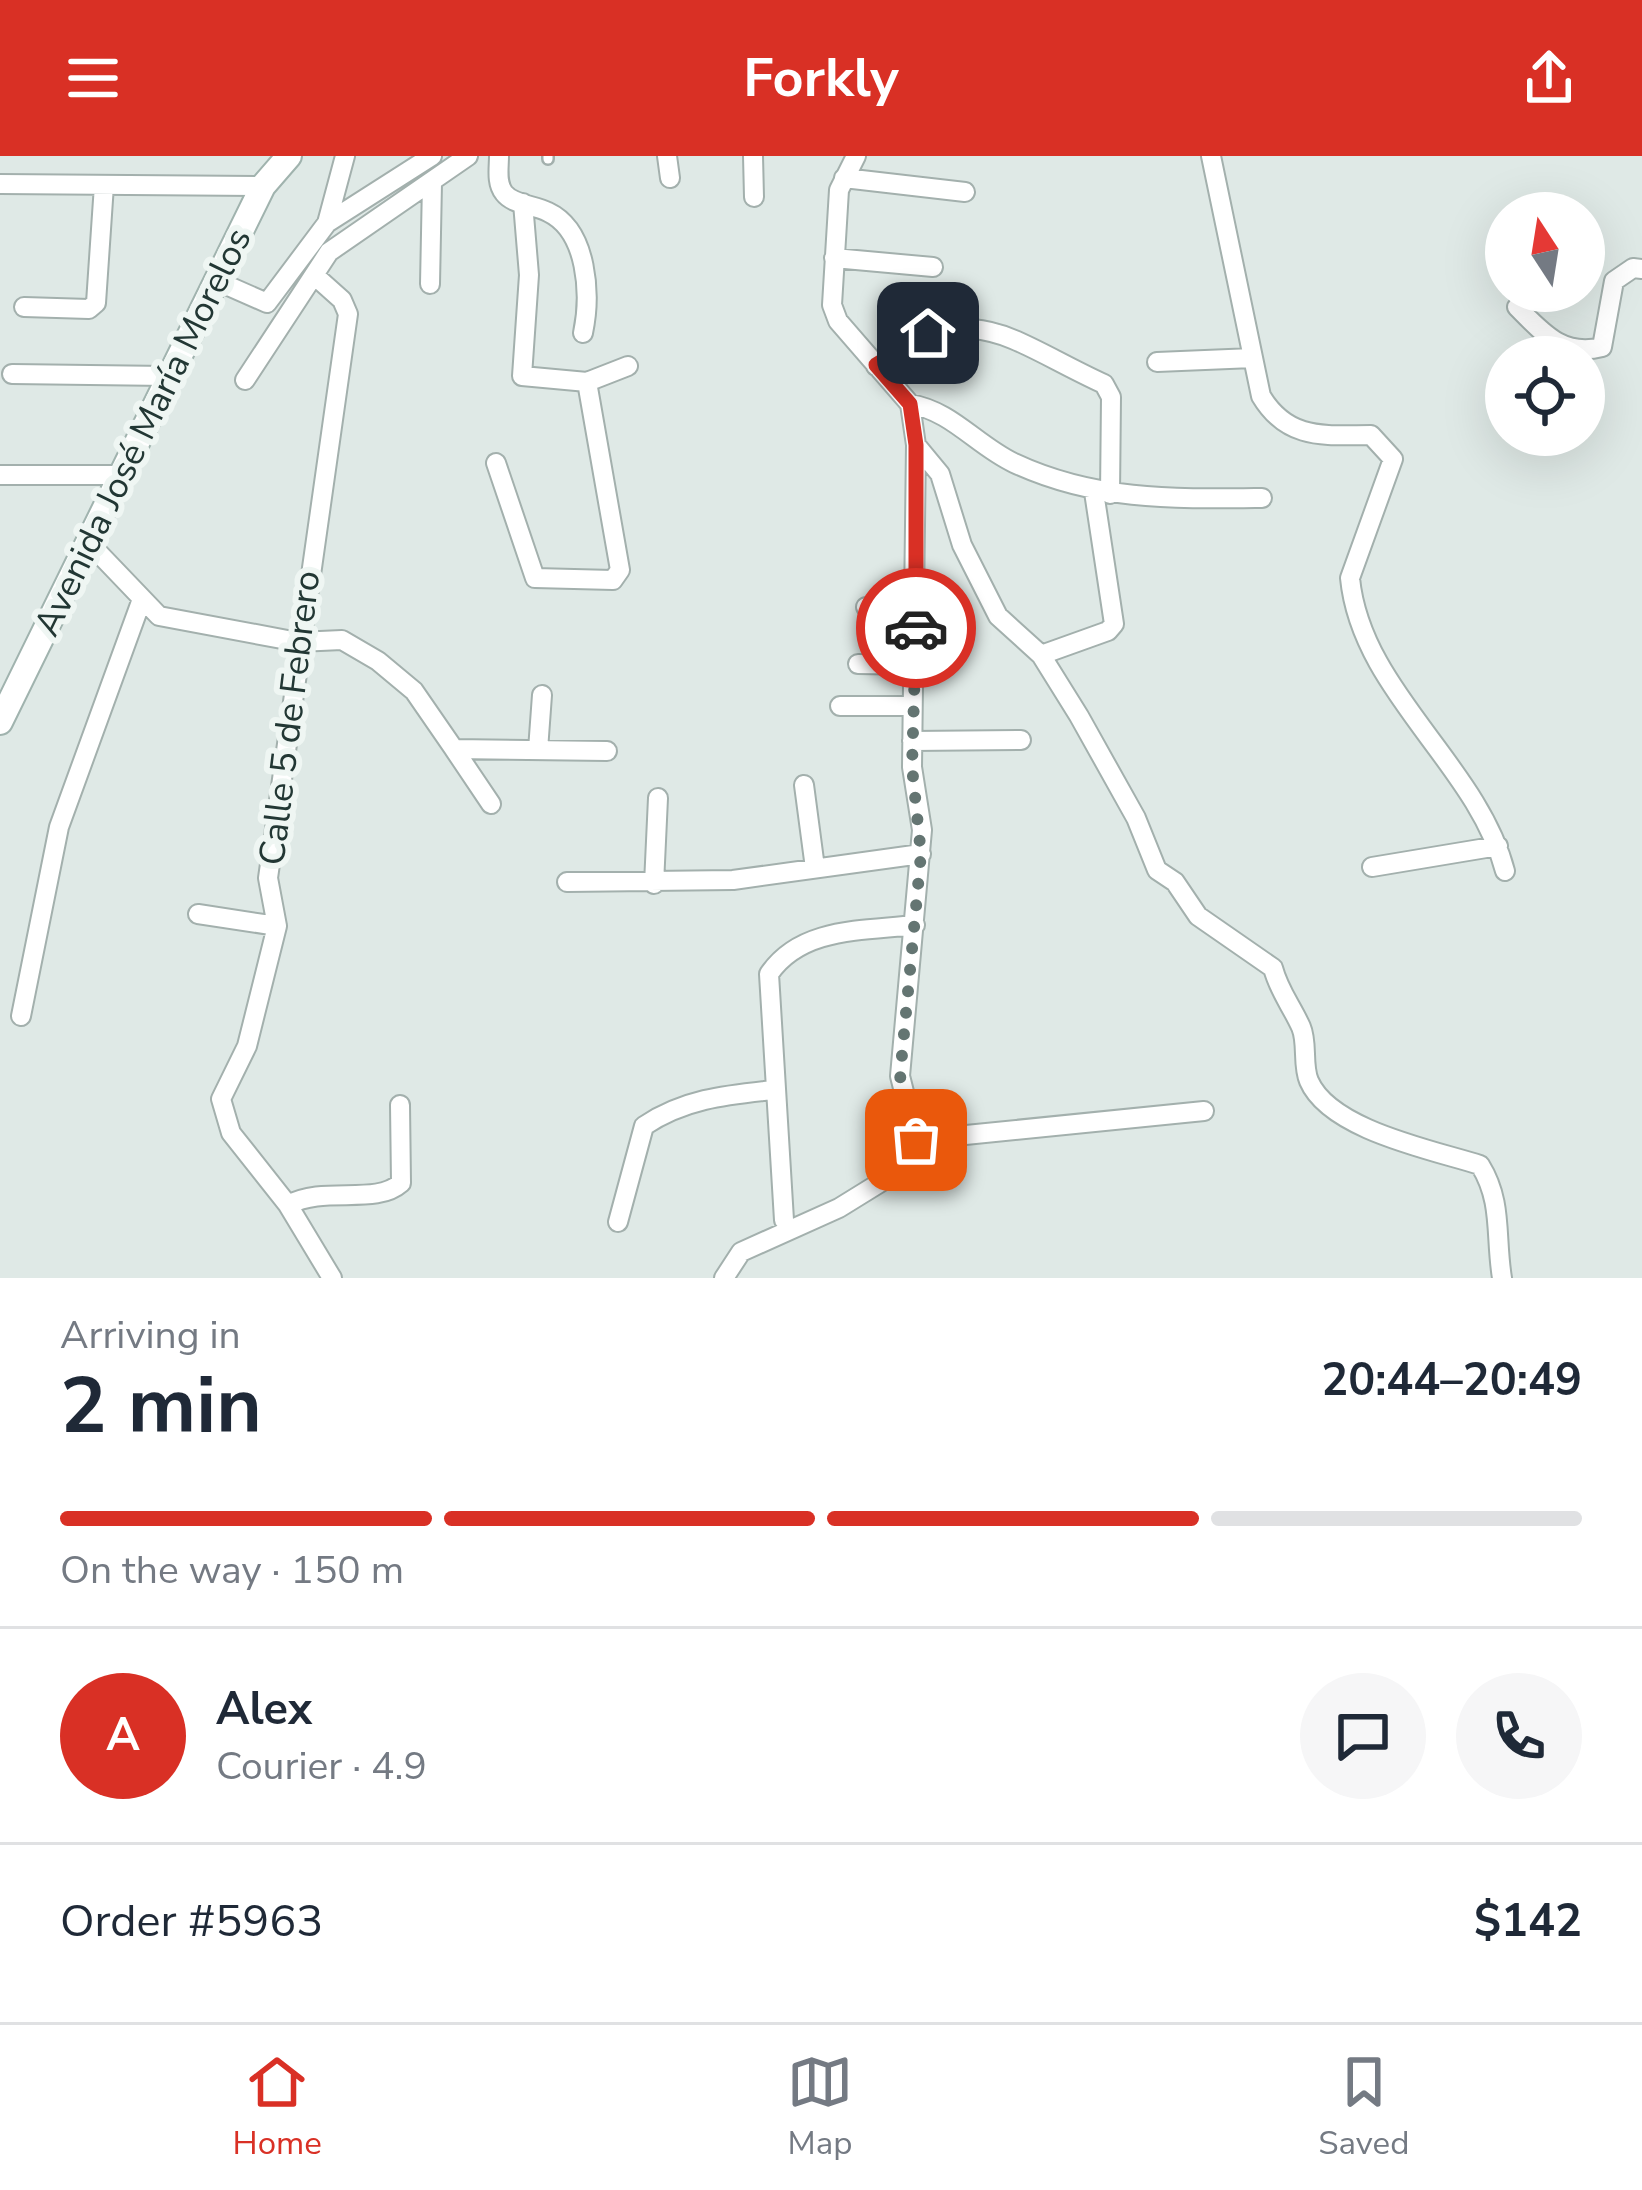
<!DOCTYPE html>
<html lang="en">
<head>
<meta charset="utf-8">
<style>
	body { margin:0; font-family:"Nunito Sans",sans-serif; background:#f6f6f7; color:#1f2937; height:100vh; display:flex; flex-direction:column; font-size:45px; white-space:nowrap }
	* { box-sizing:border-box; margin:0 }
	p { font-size:39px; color:#747a83 }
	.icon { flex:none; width:66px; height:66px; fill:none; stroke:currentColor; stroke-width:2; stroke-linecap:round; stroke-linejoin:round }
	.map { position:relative; height:1122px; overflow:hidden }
	.side { display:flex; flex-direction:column; background:#fff; flex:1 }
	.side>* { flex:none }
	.needle { width:78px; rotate:348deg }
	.buttons { position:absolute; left:1485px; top:36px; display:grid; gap:24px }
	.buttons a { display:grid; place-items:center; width:120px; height:120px; border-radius:50%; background:#fff; box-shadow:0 12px 48px #0002; font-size:60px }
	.pin { position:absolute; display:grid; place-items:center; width:102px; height:102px; color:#fff; margin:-51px; border-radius:24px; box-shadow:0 6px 18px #0006 }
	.courier { position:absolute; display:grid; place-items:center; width:120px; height:120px; margin:-60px; border:9px solid #d93025; border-radius:50%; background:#fff; color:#222; box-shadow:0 3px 15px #0007 }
	.headline em { font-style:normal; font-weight:700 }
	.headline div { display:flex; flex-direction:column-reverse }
	.headline { display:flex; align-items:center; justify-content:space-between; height:204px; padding:0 60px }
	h1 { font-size:78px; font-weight:700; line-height:90px }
	.bar { display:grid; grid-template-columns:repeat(4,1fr); gap:18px 12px; align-content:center; height:144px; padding:0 60px }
	.bar i { height:15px; border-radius:9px; background:#e0e1e3 }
	.bar .selected { background:#d93025 }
	.bar p { grid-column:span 4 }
	.line { display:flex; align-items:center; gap:30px; padding:0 60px; border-top:3px solid #e0e1e3 }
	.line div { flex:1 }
	.round { display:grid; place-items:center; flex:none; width:126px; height:126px; border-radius:63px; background:#f6f6f7 }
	header { display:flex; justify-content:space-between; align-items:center; height:156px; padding:0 60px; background:#d93025; color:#fff; font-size:54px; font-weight:700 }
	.tab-bar { display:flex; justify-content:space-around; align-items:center; height:168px; border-top:3px solid #e0e1e3; background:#fff; font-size:33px; color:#747a83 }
	.tab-bar a { display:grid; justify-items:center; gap:6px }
	.tab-bar .selected { color:#d93025 }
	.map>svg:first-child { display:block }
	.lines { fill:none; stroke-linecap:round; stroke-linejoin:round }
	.lane-casing { stroke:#a3b0ad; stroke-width:14 }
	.street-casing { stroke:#a3b0ad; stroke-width:22 }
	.secondary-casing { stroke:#a0b3ae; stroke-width:28 }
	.lane { stroke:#fff; stroke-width:9 }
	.street { stroke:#fff; stroke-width:18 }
	.secondary { stroke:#fff; stroke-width:24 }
	.done { stroke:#647572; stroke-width:12; stroke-dasharray:0 21.6 }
	.route { stroke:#d93025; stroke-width:15 }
	.labels { text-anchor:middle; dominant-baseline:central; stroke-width:12; stroke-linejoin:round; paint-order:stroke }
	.street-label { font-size:36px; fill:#223734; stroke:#eff6f3 }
</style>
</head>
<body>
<header><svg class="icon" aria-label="menu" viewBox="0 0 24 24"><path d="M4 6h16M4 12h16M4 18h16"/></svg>Forkly<svg class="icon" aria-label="share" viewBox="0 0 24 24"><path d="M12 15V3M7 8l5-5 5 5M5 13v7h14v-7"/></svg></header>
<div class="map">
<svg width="1642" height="1122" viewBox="0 0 1642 1122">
	<rect width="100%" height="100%" fill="#dfe9e6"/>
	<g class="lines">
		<g class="lane-casing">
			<path id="lane" d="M 548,0 L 548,3"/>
		</g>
		<g class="street-casing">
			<path id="street" d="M 499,0 C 499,12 496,27 504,37 C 513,49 535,49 548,56 C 588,75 591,139 583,177
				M 667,0 L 670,22
				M 753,0 L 754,41
				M 1211,0 L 1261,240 C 1288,285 1325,279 1371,279 L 1393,303 L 1350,422 C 1361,535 1477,608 1505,715
				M 844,22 L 965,36
				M 0,28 L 263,30
				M 523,47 L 529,119 L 522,220 L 587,226 L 628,210
				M 327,67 L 345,0
				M 834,102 L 933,111
				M 314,119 L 342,144 L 348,158 L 268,722 L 277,770 L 247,890 L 221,943 L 231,977 L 288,1049 L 332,1122
				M 217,125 L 267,147 L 327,67 L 432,0
				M 430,128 L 432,27
				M 24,151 L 89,153 L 96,147 L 104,29
				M 1517,151 C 1543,177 1563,201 1602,191 L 1614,125 L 1633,112 L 1642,113
				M 1157,206 L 1253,202
				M 876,210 C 973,139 1008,184 1104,228 L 1111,241 L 1110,338
				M 12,218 L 167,220
				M 245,224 L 329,96 L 468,0
				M 910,248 C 952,255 976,289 1014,307 C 1095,345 1175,343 1262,342
				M 916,289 L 940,318 L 962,389 L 998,460 L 1041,499 L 1079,560 L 1136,662 L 1157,714 L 1175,726 L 1198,760 L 1273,812 C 1279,835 1291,849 1301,871 C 1308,887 1302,909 1309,925 C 1330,974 1433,994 1480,1009 C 1503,1046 1495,1080 1502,1122
				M 496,307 L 535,422 L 613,424 L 620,414 L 587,226
				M 0,319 L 120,319
				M 90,388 L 159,460 L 298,486 L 342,484 L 378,505 L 414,535 L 454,593 L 607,595
				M 866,451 L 916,442
				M 1041,499 L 1108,475 L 1114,468 L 1094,336
				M 858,508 L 917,509
				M 840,550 L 912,550
				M 912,585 L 1021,584
				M 454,593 L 491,648
				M 538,594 L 542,539
				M 804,629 L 815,712
				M 1372,711 L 1498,690
				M 567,726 L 733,724 L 921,698
				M 654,728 L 658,642
				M 198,758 L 277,770
				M 21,860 L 59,671 L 142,443
				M 916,984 L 1204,955
				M 288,1049 C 325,1029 375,1050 401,1027 L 400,949
				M 784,1064 L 769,818 C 801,771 863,775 915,769
				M 618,1066 L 644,970 C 684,943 726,939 773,934
				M 724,1122 L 741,1096 L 839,1052 L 907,1010 L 916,984 L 900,920 L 922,674 L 912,611 L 916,289 L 910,248 L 838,165 L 832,149 L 839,34 L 856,0"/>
		</g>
		<g class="secondary-casing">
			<path id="secondary" d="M 0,566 L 263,30 L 289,0"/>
		</g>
		<use href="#lane" class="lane"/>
		<use href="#street" class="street"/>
		<use href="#secondary" class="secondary"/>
	</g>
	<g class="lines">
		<path class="done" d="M 916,984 L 900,920 L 921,698 L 912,611 L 916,472"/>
		<path class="route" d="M 916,472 L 916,289 L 910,248 L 876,209 L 928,177"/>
	</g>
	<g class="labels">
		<g class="street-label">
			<text transform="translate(143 276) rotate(-64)">Avenida José María Morelos</text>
			<text transform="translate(290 562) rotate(-83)">Calle 5 de Febrero</text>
		</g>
	</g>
</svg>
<div class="buttons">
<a><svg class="needle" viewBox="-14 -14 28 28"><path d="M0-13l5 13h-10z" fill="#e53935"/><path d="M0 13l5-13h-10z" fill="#747a83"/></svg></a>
<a><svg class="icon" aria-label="locate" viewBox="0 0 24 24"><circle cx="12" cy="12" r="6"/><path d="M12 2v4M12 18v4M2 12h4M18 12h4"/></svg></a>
</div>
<div class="pin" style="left:916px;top:984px;background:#ea580c"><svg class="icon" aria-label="bag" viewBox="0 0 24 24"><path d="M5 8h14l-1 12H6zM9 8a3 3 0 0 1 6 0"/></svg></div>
<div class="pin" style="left:928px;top:177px;background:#1f2937"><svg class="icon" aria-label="home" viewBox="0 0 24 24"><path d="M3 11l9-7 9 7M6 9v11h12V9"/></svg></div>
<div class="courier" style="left:916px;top:472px"><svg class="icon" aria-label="car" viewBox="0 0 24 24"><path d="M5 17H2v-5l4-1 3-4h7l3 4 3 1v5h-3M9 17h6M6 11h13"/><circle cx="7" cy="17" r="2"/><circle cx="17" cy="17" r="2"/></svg></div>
</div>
<section class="side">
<div class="headline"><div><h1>2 min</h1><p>Arriving in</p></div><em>20:44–20:49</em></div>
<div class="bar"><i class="selected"></i><i class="selected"></i><i class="selected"></i><i></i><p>On the way · 150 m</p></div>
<div class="line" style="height:216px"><b class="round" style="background:#d93025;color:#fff">A</b><div><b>Alex</b><p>Courier · 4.9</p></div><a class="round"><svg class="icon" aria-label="chat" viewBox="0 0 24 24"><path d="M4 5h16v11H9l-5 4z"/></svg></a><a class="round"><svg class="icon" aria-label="phone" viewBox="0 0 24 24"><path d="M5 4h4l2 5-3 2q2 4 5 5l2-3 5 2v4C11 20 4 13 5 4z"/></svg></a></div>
<div class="line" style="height:156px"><div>Order #5963</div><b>$142</b></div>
</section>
<nav class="tab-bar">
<a class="selected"><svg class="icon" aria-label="home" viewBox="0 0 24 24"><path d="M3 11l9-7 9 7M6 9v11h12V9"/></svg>Home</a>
<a><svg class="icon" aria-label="map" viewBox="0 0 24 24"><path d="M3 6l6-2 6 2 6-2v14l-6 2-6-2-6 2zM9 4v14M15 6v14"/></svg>Map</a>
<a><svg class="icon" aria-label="saved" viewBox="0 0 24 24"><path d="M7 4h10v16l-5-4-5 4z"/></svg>Saved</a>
</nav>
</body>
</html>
